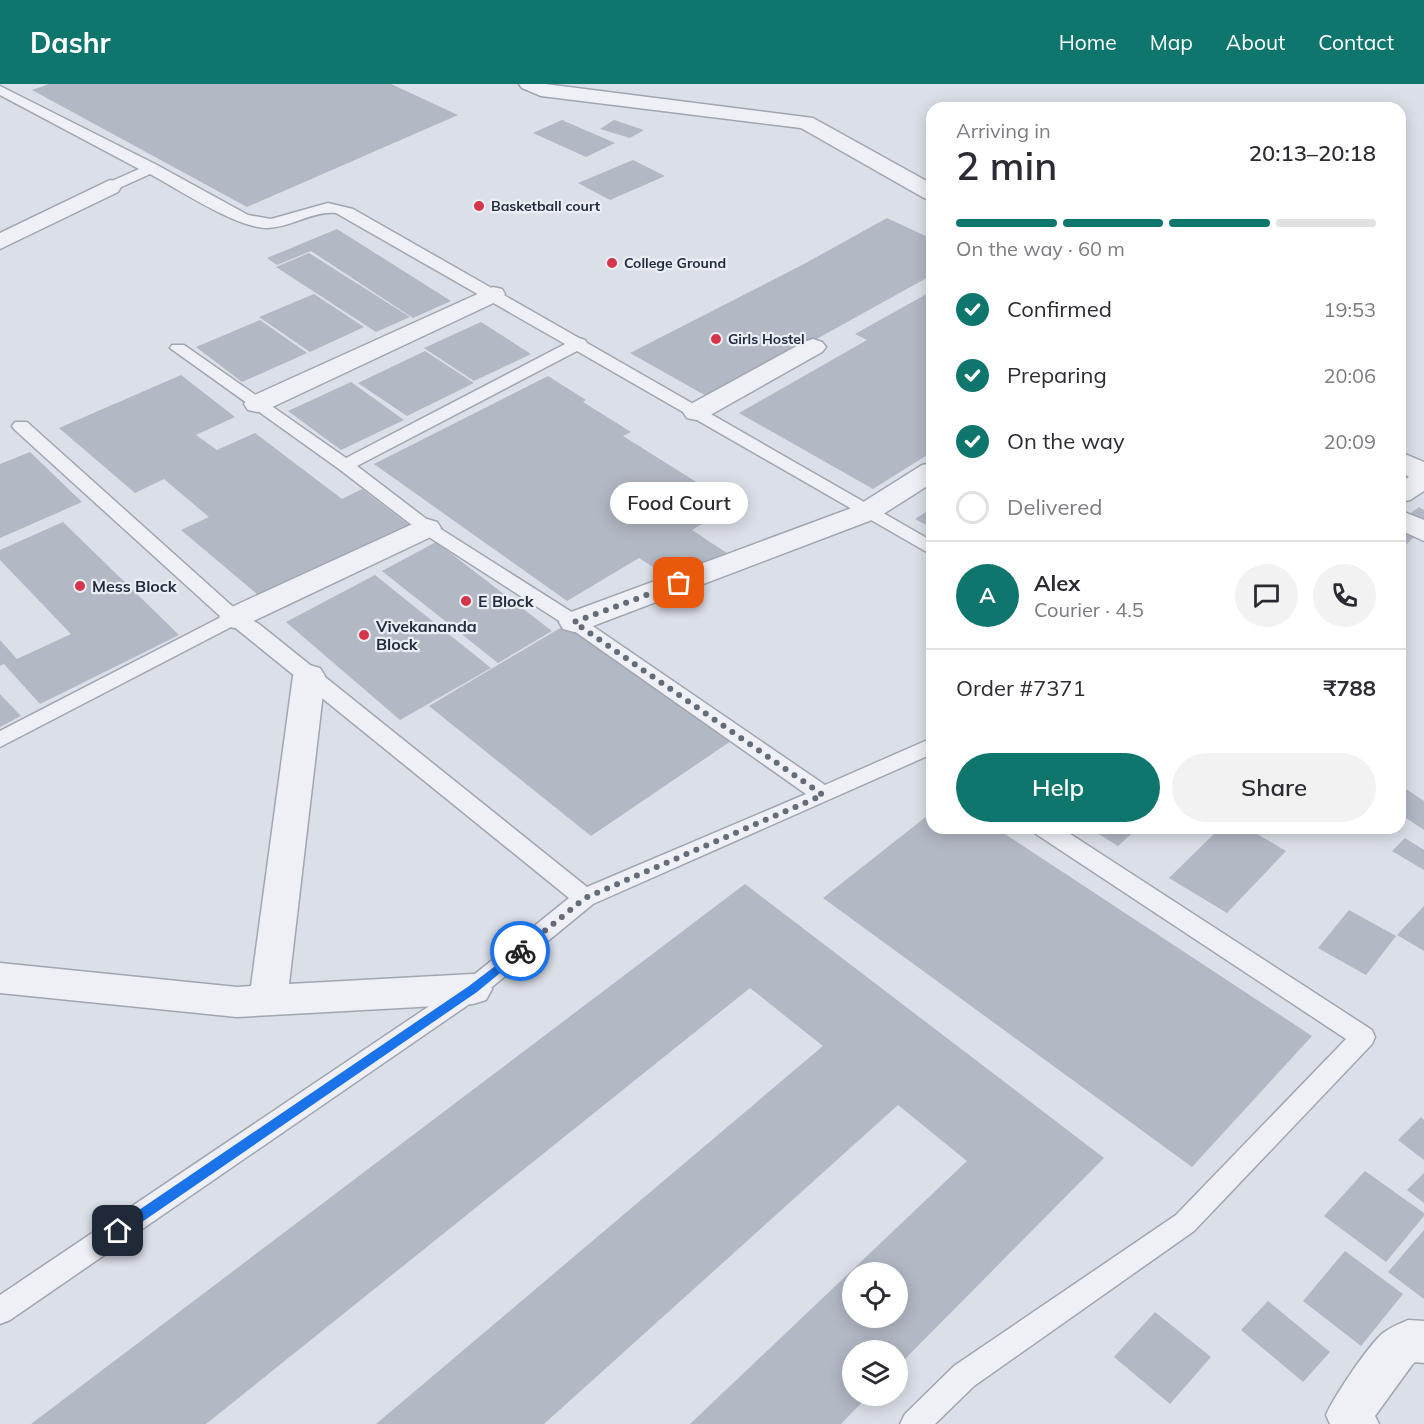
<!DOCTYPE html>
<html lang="en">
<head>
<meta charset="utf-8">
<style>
	body { margin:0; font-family:Mulish,sans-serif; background:#f2f2f3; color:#2b2b33; height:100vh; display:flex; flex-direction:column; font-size:22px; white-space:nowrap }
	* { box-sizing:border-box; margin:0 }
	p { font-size:20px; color:#7c7c81 }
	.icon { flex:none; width:33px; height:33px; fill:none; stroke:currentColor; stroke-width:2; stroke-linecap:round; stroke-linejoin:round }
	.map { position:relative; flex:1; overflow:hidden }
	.drawer { position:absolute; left:926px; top:18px; width:480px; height:732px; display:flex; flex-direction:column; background:#fff; border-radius:18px; box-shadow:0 3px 15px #0003 }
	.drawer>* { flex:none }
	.tools { position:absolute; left:842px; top:1178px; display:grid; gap:12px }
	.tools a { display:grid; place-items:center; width:66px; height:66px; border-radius:50%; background:#fff; box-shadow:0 3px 15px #0003; font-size:30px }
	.pin { position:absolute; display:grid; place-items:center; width:51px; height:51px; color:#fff; margin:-26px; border-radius:12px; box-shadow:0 3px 9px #0006 }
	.courier { position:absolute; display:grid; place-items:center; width:60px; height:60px; margin:-30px; border:4px solid #1a73e8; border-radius:50%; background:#fff; color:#222; box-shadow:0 2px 8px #0007 }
	.bubble { position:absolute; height:42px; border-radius:21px; background:#fff; box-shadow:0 3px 15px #0003; font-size:20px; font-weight:600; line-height:42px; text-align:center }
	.summary em { font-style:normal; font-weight:600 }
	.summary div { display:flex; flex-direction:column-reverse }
	.summary { display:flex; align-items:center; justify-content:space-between; height:102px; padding:0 30px }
	h1 { font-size:39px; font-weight:600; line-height:45px }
	.bar { display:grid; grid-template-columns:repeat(4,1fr); gap:9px 6px; align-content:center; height:72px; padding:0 30px }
	.bar i { height:8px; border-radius:4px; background:#e1e1e2 }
	.bar .current { background:#0f766e }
	.bar p { grid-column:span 4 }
	.line { display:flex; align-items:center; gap:15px; padding:0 30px; border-top:2px solid #e1e1e2 }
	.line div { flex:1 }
	.round { display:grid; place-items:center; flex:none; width:63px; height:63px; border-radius:32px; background:#f2f2f3 }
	ol { padding:0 30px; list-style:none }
	li { display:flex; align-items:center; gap:18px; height:66px }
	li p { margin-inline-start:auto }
	li .icon { padding:6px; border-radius:50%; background:#0f766e; color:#fff; stroke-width:4 }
	li:last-child { color:#7c7c81 }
	li i { width:33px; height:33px; border:3px solid #e1e1e2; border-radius:50% }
	.primary-button { display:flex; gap:12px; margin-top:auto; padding:12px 30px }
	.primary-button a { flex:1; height:69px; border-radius:36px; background:#0f766e; color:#fff; font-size:24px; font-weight:600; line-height:69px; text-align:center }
	.primary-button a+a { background:#f2f2f3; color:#2b2b33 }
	header { display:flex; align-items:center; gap:36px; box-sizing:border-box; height:84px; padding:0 30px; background:#0f766e; color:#fff }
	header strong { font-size:28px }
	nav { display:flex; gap:33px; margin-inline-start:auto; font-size:21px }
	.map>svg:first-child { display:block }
	.building { fill:#b2b8c4; fill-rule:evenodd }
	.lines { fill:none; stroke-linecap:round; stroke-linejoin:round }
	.lane-casing { stroke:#a0a6b1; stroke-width:3 }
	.street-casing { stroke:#a0a6b1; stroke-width:3 }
	.lane { fill:#eef0f5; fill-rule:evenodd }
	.street { fill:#eef0f5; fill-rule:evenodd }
	.route { fill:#1a73e8 }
	.done { stroke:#646b79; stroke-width:6; stroke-dasharray:0 10.8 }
	.poi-dot { fill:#d63649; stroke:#eaeef5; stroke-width:2 }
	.labels { text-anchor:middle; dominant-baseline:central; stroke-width:4.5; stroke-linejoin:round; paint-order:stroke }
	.far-poi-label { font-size:14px; font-weight:bold; fill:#242d3e; stroke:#eaeef5; text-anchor:start }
	.poi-label { font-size:16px; font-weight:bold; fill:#242d3e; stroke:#eaeef5; text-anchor:start }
</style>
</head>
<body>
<header>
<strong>Dashr</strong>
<nav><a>Home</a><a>Map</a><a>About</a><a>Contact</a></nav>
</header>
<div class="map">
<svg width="1424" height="1340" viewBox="0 0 1424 1340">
	<rect width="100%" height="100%" fill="#dbdfe7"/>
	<path class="building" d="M 49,0 L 391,0 L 458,31 L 247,123 L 32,6 Z
		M 562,36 L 615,59 L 586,73 L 533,49 Z
		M 614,36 L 644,46 L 630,54 L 600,45 Z
		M 633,76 L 665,92 L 610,116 L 578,99 Z
		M 887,134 L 932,155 L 932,191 L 710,314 L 630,269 L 804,180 Z
		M 337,145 L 451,217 L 413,234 L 311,167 L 277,181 L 267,174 Z
		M 309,169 L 410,233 L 376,248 L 276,183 Z
		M 932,207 L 932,368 L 873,405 L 739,329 L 867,256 L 855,250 Z
		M 314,210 L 364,243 L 310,268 L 259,233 Z
		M 260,236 L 307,269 L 242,298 L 196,263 Z
		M 481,238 L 531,270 L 474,297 L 424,264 Z
		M 425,267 L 474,299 L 407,332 L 358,299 Z
		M 181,291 L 235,333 L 196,351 L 217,366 L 255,349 L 342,415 L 362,405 L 409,441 L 264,516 L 181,446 L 209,433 L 164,395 L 135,409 L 59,344 Z
		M 548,292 L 586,316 L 583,318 L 631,348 L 623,352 L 733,421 L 692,446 L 739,477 L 690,507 L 639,474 L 567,517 L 374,380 Z
		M 351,298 L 404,336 L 341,366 L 288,327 Z
		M 30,368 L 82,418 L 0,454 L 0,380 Z
		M 1419,423 L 1424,426 L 1424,445 L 1404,434 Z
		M 932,424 L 932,444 L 915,435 Z
		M 63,438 L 179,551 L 40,620 L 4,580 L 0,582 L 0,556 L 17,575 L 71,550 L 0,476 L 0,466 Z
		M 1400,440 L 1419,449 L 1402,464 L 1400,462 Z
		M 436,458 L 552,547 L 498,579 L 382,487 Z
		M 375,491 L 491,584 L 400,636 L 286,538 Z
		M 567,540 L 731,657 L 591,752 L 429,622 Z
		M 0,610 L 21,632 L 0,643 Z
		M 1400,701 L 1424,717 L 1424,746 L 1400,730 Z
		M 932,728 L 932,744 L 996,744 L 1312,952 L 1192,1083 L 823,814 Z
		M 1089,744 L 1138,744 L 1118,762 Z
		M 1220,744 L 1247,744 L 1286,767 L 1227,829 L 1169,794 Z
		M 1405,754 L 1424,766 L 1424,786 L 1392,767 Z
		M 745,800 L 1104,1074 L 897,1283 L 897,1266 L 852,1266 L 852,1311 L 869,1311 L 841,1340 L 690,1340 L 967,1077 L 898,1021 L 544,1340 L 376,1340 L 823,962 L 750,904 L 206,1340 L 31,1340 ZM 852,1188 L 897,1188 L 897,1233 L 852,1233 Z
		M 1424,822 L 1424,867 L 1397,851 Z
		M 1349,826 L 1396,852 L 1366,891 L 1318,864 Z
		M 1421,1033 L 1424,1036 L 1424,1076 L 1398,1056 Z
		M 1365,1087 L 1424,1129 L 1424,1132 L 1386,1178 L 1324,1132 Z
		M 1424,1089 L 1424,1119 L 1407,1106 Z
		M 1424,1146 L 1424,1215 L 1388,1188 Z
		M 1345,1167 L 1403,1210 L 1361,1262 L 1303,1217 Z
		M 1268,1217 L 1330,1268 L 1303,1298 L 1241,1246 Z
		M 1155,1228 L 1211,1273 L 1170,1320 L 1114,1273 Z"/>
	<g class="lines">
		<g class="lane-casing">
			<path id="lane" d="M 0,2 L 157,81 L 248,131 L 271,135 L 328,119 L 353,125 L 579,254 L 585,256 L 587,259 L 932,457 L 932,471 L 577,267 L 357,382 L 433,440 L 581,534 L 825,701 L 932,654 L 932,670 L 593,820 L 481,912 L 10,1236 L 0,1240 L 0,1211 L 465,898 L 569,814 L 233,542 L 0,663 L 0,647 L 221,533 L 15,346 L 12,342 L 15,338 L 27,338 L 241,530 L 259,540 L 587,803 L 806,710 L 567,542 L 421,448 L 339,385 L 170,264 L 172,261 L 184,261 L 346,374 L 565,260 L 336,129 C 312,127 292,143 268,144 C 238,145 178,105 150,90 L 115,106 L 105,106 L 103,103 L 105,100 L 139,85 L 0,11 Z
				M 1033,744 L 1061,744 L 1372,946 L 1375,953 L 1372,960 L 1194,1147 L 974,1302 L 935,1340 L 900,1340 L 905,1330 L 954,1282 L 1176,1131 L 1346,955 L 1036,750 Z"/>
		</g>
		<g class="street-casing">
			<path id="street" d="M 519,0 L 545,0 L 813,34 L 932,100 L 932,116 L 924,114 L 801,44 L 541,12 L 522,4 Z
				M 110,96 L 118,98 L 121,103 L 118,108 L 0,165 L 0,149 Z
				M 493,203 L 502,205 L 505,210 L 502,215 L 266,326 L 257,328 L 248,326 L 244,320 L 248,314 Z
				M 813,255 L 822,258 L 826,263 L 822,268 L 705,334 L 696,336 L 687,334 L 683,328 L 687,322 L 804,258 Z
				M 1400,368 L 1424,378 L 1424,407 L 1410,416 L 1400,418 L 1400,398 L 1409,393 L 1400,387 Z
				M 932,379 L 932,399 L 877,434 L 585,545 L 574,548 L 563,545 L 559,538 L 563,531 L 857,422 L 922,381 Z
				M 1404,428 L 1424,436 L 1424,457 L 1400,446 L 1400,429 Z
				M 427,435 L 437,438 L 441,444 L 437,450 L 245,541 L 234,544 L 223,541 L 219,534 L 223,527 L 417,438 Z
				M 309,581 L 320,584 L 325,592 L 289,900 L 473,890 L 486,894 L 492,905 L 486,916 L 473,920 L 237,933 L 0,909 L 0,879 L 237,903 L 251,902 L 293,592 L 298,584 Z
				M 1408,1236 L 1424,1237 L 1424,1279 L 1415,1278 L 1412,1281 L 1375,1332 L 1379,1340 L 1330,1340 L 1326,1331 C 1334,1312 1368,1262 1383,1249 C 1391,1243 1399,1240 1408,1236 Z"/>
		</g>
		<use href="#lane" class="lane"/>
		<use href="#street" class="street"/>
	</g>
	<path class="route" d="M 520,863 L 525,867 L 523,870 L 477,908 L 123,1151 L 114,1151 L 112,1147 L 114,1143 L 469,902 Z"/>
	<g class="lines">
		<path class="done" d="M 520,867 L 585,814 L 823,711 L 574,538 L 679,499"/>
	</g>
	<g class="poi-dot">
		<circle cx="479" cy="122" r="6"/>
		<circle cx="612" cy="179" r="6"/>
		<circle cx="716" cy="255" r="6"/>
		<circle cx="80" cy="502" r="6"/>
		<circle cx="466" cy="517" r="6"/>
		<circle cx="364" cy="551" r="6"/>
	</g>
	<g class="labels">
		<g class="far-poi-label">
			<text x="491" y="122">Basketball court</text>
			<text x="624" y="179">College Ground</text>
			<text x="728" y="255">Girls Hostel</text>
		</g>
		<g class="poi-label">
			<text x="92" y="502">Mess Block</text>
			<text x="478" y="517">E Block</text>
			<text x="376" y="542">Vivekananda<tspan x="376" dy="18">Block</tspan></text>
		</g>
	</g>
</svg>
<div class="tools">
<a><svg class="icon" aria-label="locate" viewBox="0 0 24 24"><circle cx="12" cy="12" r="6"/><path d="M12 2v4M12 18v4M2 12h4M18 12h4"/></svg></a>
<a><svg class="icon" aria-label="layers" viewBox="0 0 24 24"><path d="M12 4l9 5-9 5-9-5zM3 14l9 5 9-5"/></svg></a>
</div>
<div class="pin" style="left:679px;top:499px;background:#ea580c"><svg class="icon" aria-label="bag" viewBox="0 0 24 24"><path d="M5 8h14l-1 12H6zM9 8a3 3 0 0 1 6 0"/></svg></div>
<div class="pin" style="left:118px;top:1147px;background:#1f2937"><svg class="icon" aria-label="home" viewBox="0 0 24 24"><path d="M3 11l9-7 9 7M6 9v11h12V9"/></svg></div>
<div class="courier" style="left:520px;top:867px"><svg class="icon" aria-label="bike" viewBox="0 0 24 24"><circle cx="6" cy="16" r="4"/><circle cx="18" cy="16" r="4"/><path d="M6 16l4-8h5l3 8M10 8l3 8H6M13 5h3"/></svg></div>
<div class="bubble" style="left:610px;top:398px;width:138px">Food Court</div>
<section class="drawer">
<div class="summary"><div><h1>2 min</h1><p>Arriving in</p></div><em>20:13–20:18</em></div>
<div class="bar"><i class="current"></i><i class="current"></i><i class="current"></i><i></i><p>On the way · 60 m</p></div>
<ol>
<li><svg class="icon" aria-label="check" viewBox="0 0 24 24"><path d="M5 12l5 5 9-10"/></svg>Confirmed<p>19:53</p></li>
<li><svg class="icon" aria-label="check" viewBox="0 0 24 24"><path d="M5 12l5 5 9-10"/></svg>Preparing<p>20:06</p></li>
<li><svg class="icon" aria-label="check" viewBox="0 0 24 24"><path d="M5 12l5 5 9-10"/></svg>On the way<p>20:09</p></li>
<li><i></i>Delivered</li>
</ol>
<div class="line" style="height:108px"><b class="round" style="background:#0f766e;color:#fff">A</b><div><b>Alex</b><p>Courier · 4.5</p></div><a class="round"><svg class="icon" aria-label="chat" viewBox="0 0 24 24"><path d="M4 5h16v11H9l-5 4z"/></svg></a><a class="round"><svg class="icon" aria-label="phone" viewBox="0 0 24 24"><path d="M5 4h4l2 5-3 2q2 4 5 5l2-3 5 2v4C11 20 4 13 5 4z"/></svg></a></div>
<div class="line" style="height:78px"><div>Order #7371</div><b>₹788</b></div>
<div class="primary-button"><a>Help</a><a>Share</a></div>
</section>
</div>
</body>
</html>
